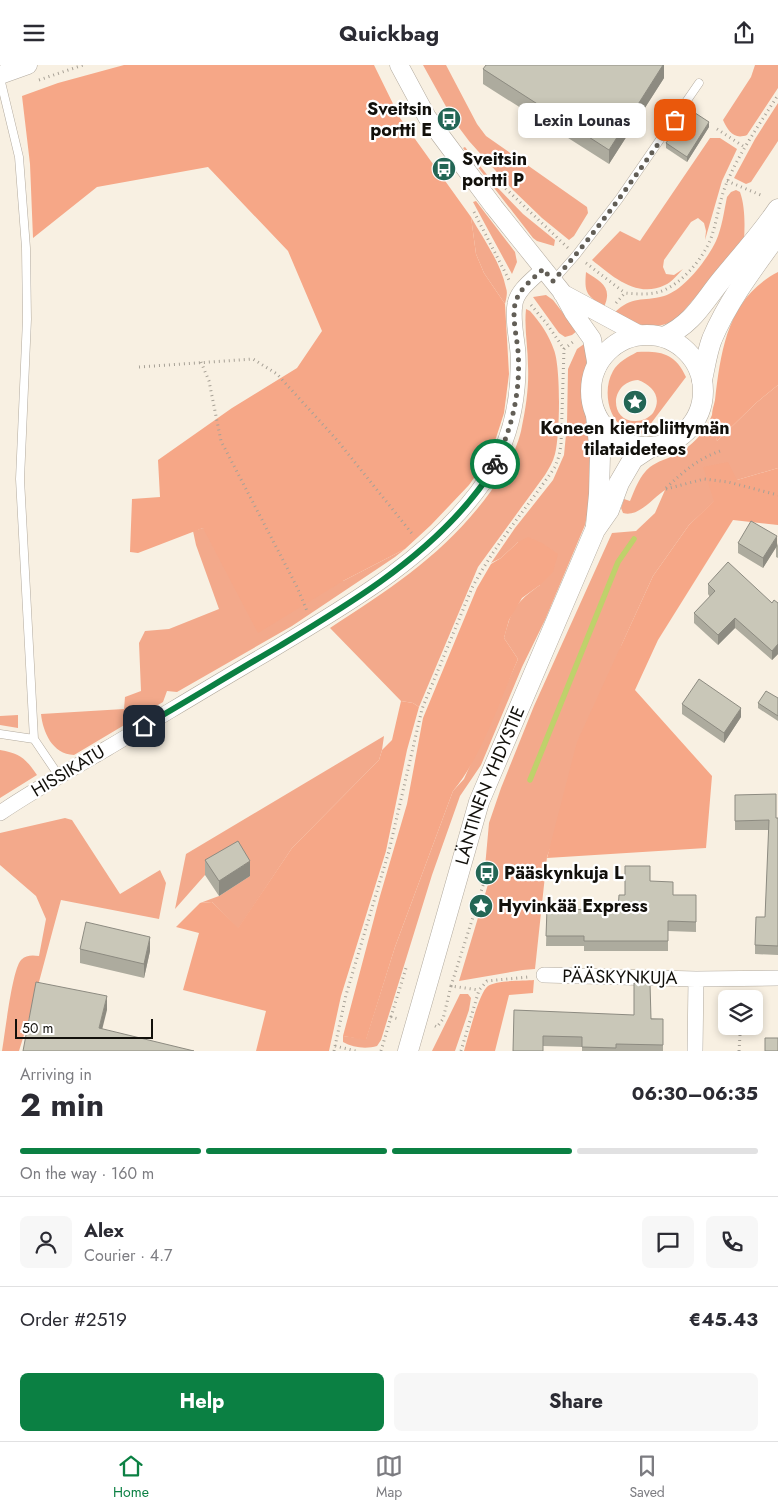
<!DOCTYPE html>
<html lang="en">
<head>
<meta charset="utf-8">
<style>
	body { margin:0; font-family:Jost,sans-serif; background:#f7f7f7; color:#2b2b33; height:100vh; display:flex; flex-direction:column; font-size:19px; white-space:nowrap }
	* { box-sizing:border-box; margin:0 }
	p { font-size:16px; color:#7c7c81 }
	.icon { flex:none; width:28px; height:28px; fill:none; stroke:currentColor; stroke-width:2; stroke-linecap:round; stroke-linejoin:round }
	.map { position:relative; height:986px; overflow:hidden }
	.details { display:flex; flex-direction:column; background:#fff; flex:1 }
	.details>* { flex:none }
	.fabs { position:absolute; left:718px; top:925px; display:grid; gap:10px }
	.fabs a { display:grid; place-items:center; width:45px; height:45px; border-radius:8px; background:#fff; box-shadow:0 2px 8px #0003; font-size:25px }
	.scale { position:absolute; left:15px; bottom:12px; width:138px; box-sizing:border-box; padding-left:5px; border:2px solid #12100b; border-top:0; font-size:14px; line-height:18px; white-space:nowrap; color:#12100b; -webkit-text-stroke:4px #fff; paint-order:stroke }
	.pin { position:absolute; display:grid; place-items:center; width:42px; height:42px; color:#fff; margin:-21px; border-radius:10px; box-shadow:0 2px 8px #0006 }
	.courier { position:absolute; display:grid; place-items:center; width:50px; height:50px; margin:-25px; border:4px solid #0b8043; border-radius:50%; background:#fff; color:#222; box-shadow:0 1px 6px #0007 }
	.bubble { position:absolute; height:35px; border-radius:8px; background:#fff; box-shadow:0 2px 8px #0003; font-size:16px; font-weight:700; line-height:35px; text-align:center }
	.overview em { font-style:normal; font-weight:700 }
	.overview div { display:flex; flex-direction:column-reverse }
	.overview { display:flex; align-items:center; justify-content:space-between; height:85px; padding:0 20px }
	h1 { font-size:32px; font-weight:700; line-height:38px }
	.bar { display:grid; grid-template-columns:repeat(4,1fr); gap:8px 5px; align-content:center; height:60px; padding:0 20px }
	.bar i { height:6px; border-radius:4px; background:#e1e1e2 }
	.bar .active { background:#0b8043 }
	.bar p { grid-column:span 4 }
	.line { display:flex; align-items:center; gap:12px; padding:0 20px; border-top:1px solid #e1e1e2 }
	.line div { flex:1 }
	.round { display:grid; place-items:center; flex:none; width:52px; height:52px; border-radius:8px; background:#f7f7f7 }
	.action { display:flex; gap:10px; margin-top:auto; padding:10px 20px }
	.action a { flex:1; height:58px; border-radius:8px; background:#0b8043; color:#fff; font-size:20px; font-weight:700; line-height:58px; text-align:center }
	.action a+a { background:#f7f7f7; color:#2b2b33 }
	header { display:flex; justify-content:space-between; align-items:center; height:65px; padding:0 20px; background:#fff; font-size:22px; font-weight:700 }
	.dock { display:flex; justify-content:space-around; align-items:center; height:70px; border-top:1px solid #e1e1e2; background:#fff; font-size:14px; color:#7c7c81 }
	.dock a { display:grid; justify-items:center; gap:2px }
	.dock .active { color:#0b8043 }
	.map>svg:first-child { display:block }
	.green { fill:#f3a98b; fill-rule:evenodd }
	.forest { fill:#f6a787 }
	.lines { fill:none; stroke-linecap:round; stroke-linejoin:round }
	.stream { stroke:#bfd16b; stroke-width:5.5 }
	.service-casing { stroke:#b2aa9e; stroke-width:9 }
	.minor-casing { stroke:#b2aa9e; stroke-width:16 }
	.tertiary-casing { stroke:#b2aa9e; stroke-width:19 }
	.secondary-casing { stroke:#b2aa9e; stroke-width:21 }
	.path { stroke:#a7a196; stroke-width:3; stroke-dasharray:1 4; stroke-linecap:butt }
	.service { stroke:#fff; stroke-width:8 }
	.minor { stroke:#fff; stroke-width:15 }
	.tertiary { stroke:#fff; stroke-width:18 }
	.secondary { stroke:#fff; stroke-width:20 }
	.wall { fill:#adab9e }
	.shaded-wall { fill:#8d8b81 }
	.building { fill:#c9c7b8; stroke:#8d8b81 }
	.done { stroke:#625e56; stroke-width:5; stroke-dasharray:0 9 }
	.route { stroke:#0b8043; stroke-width:6 }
	.labels { text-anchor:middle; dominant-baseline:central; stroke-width:4.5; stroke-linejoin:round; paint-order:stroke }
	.poi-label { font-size:18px; font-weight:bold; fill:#12100b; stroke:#fff; text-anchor:start }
	.street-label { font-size:18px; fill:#12100b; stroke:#fff }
</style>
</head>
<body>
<header><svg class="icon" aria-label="menu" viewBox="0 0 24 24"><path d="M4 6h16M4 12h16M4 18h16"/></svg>Quickbag<svg class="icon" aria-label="share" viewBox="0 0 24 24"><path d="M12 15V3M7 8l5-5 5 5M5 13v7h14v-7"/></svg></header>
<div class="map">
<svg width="778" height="986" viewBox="0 0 778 986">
	<rect width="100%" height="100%" fill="#f8f0e2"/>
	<path class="green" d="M 423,0 L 446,0 L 477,59 L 486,71 L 587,142 L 588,148 L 574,171 L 569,175 L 542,153 L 513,125 L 469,76 L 454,56 Z
		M 755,0 L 778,0 L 778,23 L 747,70 C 734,75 728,66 723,55 L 751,12 Z
		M 778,38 L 778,76 L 751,117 L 746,119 L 734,113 L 755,74 Z
		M 710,73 L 720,73 L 737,84 L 722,116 L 705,175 L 706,166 L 704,158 L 698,153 L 691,157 L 664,195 L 663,202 L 666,209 L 674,210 L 683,204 C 678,209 672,217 665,220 C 637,234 612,211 592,195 L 620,166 L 640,176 Z
		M 465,82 L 496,121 L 523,149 L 555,175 L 554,181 L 537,176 L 533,173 L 463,83 Z
		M 736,125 L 740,127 C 745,141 745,159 744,175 L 676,255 C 650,267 638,260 614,248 C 633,230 642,237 664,231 C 684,225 707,195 716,176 C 722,163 724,146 727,132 L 731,127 Z
		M 476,136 L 515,187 L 517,197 L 512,209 L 473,137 Z
		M 471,152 C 484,175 501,198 506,223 C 508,228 506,234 505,239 L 484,208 L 476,189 Z
		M 586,207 C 601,217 613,222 604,242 C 587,230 584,229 586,207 Z
		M 546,230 L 553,235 L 577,266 L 572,270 L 565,272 L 559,268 L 533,232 Z
		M 526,244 L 530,246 C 540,257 549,270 554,285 C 561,303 560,370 555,389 C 553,397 549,403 545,410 L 478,502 L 419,642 L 413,638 L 401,636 L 330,563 C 393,522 447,487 491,426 C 504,406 518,385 522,361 C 526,342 529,321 528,301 C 528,282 524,263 526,244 Z
		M 584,279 L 587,289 L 587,295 L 582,332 L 590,372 L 592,428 L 585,460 L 545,555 L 522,602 L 481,700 L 460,731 L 432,810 L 381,975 L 377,981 C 367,984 353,983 343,977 L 343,971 L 366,974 L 395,882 L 453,726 L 464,714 L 518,594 L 504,573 C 511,545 516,537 540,520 L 518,477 L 501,493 L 491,498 L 515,463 L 553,415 L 564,390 L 567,359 L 568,304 L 577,284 Z
		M 637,287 C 661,286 675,288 686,312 L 643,369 C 636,368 630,367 624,363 C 607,352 603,323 613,306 C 618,297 628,292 637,287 ZM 638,315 C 652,320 663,332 653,348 C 649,353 642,356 636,356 C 609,357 609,317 638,315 Z
		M 778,320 L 778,403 L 737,415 L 689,460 L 653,511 L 622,579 L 547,792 L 535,904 L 523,905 L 459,916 L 492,806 L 485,802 L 489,758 L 501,723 L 534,641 L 612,468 L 636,466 L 655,448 L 665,425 C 654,432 638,453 623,448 L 621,443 L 624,434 L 630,436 C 635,424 640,410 650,402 C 658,396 667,394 675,390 C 691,382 705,368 712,350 L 717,376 L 756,338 Z
		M 203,463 L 343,516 L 405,484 L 395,492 L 292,561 L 177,627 L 167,626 L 163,637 L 74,690 C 52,689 43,667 41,649 L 124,644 L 125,632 L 141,626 L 139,578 L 145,566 L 169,564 L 219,544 L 196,480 L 193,466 Z
		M 18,650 L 18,663 L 0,660 L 0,651 Z
		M 384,671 L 382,685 L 379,695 L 292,783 L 238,864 L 212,837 L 200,838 L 219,831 L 250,811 L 238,790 L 205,810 L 175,844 L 186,789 Z
		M 0,685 C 21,689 25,693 37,710 L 0,733 Z
		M 65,753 L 72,755 L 120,829 L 160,805 L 166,818 L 159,854 L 61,835 C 47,885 35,936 19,986 L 2,986 C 5,969 12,905 21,895 C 26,890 32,890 39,891 L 46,854 L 36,831 L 0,800 L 0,768 Z
		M 460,929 L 468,929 L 471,933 L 469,945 L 455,986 L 432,986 Z"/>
	<path class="forest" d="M 124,0 L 374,0 L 400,53 L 471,152 L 476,189 L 484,208 L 505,239 L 509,309 L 504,348 L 496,373 L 484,399 L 469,420 L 431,460 L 405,484 L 343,516 L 258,568 L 203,463 L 138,488 L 130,487 L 132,434 L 160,432 L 158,395 L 232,343 L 297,303 L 322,266 L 288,186 L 208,102 L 97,122 L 33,173 L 30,99 L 22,31 L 58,18 Z
		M 778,207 L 778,320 L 756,338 L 717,376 C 715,368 711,358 712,350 C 712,345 714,340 715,335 C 721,284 728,233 778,207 Z
		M 728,397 L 737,415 L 778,403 L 778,460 L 733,455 L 658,575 L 635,625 L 712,711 L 706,783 L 547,793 L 577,677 L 653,511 L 689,460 L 714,436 L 703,402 Z
		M 528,472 L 542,478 L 558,489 L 553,507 L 540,520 L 522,533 L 509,555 L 504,573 L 518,594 C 500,635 481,693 453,726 L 395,882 L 366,975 L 343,971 L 380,831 L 407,739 L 423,653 L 477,523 L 491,499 L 501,493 L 518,477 Z
		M 401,636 L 413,638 L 419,642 L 407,685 L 386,786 L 341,931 L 329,986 L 256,986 L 266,946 L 183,925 L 199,868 L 176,862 L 200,838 L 212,837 L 238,863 L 292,783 L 379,695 L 382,685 L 392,675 Z
		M 534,915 L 533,928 L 509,930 L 495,986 L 464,986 C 468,973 479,927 488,921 C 496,915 524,916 534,915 Z"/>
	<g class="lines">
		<path class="stream" d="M 530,715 L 618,497 L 634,474"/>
		<g class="service-casing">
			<path id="service" d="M 0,13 L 19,92 L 26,183 L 27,254 L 20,414 L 34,674 L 59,711
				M 553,216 L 576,190 L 619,134 L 699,18
				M 0,669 L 34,674"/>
		</g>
		<g class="minor-casing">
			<path id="minor" d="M 0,748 C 34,725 70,705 106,684 C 160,652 214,619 269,587 C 343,542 423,498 477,427 C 508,387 520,339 518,288 C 517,273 512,255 515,239 C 517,225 533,214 543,204
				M 544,910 L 696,914 L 778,913
				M 695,986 L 696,914"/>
		</g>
		<g class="tertiary-casing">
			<path id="tertiary" d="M 399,0 L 427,52 L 444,75 L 494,142 L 562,227 L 573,247 L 592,274 L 597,302
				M 0,10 L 28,0
				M 562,228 L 640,270"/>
		</g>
		<g class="secondary-casing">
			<g id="secondary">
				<circle cx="647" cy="326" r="56"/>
				<path d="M 664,272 C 694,258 703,237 723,213 C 742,190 761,169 778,144"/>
				<path d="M 702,315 C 705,302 707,287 712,274 C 728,236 754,202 778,169"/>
				<path d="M 596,460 L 599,429 L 600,390 L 596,350"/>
				<path id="s1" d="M 408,986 L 479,737 L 595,465 L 609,445 L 619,418 L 633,394 L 651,382"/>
			</g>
		</g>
		<path class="path" d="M 39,15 L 83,0
			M 717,64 L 746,83
			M 727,116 L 763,131
			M 502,120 L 568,183
			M 474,147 L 509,215
			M 586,198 L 625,228
			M 616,238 L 625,228 C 636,229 648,230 659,227 C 681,220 703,194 711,173 C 718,154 719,134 728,115 C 741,85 761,57 778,30
			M 531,240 L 547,259 L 564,284
			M 201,297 L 209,316 L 221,376 L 297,522 L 307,546
			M 139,302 L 253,294 L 277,309 L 337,375 L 414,471
			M 666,423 C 685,405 699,393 723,385
			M 666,424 L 704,414 L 728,417 L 778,430
			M 451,921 L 487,808
			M 391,952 L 406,903
			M 435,961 L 437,962 L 443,954 L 451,921 L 479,925
			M 335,981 L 356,986
			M 334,986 L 346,930 L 389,786 L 422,644 L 472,523 C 495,479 527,443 555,402 L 559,391 L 561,380 L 564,284 L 573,277
			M 381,986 L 391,952 L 399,954
			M 461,986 L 479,925 L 487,916 L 528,912
			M 739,986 L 740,970 L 746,961"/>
		<use href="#service" class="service"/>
		<use href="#minor" class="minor"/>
		<use href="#tertiary" class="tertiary"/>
		<use href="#secondary" class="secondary"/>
	</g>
	<path class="wall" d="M 664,0 L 664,13 L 609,99 L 483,19 L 483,4 Z
		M 709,62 L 687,97 L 666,83 L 666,78 Z
		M 738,478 L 777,481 L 778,478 L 778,493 L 776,492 L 776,482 L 763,503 L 738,488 Z
		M 708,519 L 772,538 L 778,538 L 778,589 L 772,595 L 735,563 L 718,580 L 694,558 L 694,548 L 710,532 L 708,529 Z
		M 778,633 L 778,656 L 758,643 L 758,638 Z
		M 682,639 L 741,652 L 724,678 L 682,649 Z
		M 735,730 L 776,753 L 778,753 L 778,890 L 755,889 L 755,880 L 765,852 L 769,765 L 735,765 Z
		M 205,795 L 250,811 L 219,831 L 205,810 Z
		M 650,816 L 673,830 L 696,830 L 696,867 L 668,866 L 668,886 L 584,886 L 584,881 L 546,881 L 547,844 L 618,845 L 625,830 Z
		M 80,884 L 150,886 L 144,913 L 80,898 Z
		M 514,945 L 663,954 L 663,986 L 582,986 L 582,982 L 543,981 Z"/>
	<path class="shaded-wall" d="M 663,0 L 664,0 L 664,13 L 609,99 L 609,85 Z
		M 709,57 L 709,62 L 687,97 L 687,92 Z
		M 777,471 L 777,481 L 763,503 L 763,493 Z
		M 735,553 L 735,563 L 718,580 L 718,570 Z
		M 778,579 L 778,589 L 772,595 L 772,586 Z
		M 741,643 L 741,652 L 724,678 L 724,668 Z
		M 250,796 L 250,811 L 219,831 L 219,816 Z
		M 150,872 L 150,886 L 144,913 L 144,899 Z
		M 107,931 L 107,945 L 99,977 L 99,963 Z"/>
	<path class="building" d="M 486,0 L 663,0 L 609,85 L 483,4 Z
		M 689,44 L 709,57 L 687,92 L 666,78 Z
		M 751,456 L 777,471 L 763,493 L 738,478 Z
		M 728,497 L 772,538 L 774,535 L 778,538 L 778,579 L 772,586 L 735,553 L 718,570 L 694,548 L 715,526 L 708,519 Z
		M 699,614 L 741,643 L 724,668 L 682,639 Z
		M 766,626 L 778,633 L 778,651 L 758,638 Z
		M 776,729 L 776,753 L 778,753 L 778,881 L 755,880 L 756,852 L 765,852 L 769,755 L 735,756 L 735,730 Z
		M 238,776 L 250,796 L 219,816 L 205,795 Z
		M 625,801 L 650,801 L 650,816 L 673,817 L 673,830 L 696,830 L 696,857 L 668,856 L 668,876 L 584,876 L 584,871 L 546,871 L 547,844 L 618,845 L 619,830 L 625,830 Z
		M 86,857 L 150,872 L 144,899 L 80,884 Z
		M 36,917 L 107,931 L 99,963 L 194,986 L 23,986 Z
		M 634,918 L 650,918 L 651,954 L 663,954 L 663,980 L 616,979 L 616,983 L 582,982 L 582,972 L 543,971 L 543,986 L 513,986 L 514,945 L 634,950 Z
		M 765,973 L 778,973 L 778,986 L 765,986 Z"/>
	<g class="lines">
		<path class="done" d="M 495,399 C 512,363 521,326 518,286 C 517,273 511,249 516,236 C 520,223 533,214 543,204 L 553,216 C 598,166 636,110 675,55"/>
		<path class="route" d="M 144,661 C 189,635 233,608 278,582 C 346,541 415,500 467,439 C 477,427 489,413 495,399"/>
	</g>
	<defs>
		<g id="bus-disc" transform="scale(1.25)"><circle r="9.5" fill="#236655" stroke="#fff"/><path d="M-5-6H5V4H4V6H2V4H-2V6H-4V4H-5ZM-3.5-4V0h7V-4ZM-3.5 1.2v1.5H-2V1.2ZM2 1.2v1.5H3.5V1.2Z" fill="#fff"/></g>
		<g id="sight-disc" transform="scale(1.25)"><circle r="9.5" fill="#236655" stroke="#fff"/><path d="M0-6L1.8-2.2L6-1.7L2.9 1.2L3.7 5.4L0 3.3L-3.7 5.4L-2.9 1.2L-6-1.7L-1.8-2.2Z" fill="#fff"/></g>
	</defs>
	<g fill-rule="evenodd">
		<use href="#bus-disc" x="449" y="54"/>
		<use href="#bus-disc" x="444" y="104"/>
		<use href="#sight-disc" x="635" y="337"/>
		<use href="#bus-disc" x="487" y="808"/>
		<use href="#sight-disc" x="481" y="841"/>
	</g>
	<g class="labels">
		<g class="poi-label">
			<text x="432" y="44" text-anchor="end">Sveitsin<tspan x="432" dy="21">portti E</tspan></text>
			<text x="462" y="94">Sveitsin<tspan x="462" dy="21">portti P</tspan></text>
			<text x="635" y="363" text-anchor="middle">Koneen kiertoliittymän<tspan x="635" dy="21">tilataideteos</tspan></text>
			<text x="504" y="808">Pääskynkuja L</text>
			<text x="498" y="841">Hyvinkää Express</text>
		</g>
		<g class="street-label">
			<text transform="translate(68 706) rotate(-31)">HISSIKATU</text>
			<text stroke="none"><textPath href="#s1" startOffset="278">LÄNTINEN YHDYSTIE</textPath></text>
			<text transform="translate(620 912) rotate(1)">PÄÄSKYNKUJA</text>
		</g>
	</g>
</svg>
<div class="fabs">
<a><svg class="icon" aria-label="layers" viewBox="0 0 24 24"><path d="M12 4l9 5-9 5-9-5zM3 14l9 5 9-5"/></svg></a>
</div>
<div class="scale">50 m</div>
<div class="pin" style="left:675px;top:55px;background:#ea580c"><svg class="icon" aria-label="bag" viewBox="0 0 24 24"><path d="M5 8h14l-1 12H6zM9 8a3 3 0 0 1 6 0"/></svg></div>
<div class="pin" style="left:144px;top:661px;background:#1f2937"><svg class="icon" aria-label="home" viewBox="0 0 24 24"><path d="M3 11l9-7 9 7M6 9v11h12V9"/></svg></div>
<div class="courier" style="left:495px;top:399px"><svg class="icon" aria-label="bike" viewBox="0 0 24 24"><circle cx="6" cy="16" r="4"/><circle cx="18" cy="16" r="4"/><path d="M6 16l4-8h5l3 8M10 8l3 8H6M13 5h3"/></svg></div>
<div class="bubble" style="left:518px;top:38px;width:128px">Lexin Lounas</div>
</div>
<section class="details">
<div class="overview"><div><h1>2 min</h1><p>Arriving in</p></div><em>06:30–06:35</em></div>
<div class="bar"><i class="active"></i><i class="active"></i><i class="active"></i><i></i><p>On the way · 160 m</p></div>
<div class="line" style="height:90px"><a class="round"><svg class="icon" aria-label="person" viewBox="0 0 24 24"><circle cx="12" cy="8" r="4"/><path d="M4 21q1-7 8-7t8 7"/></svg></a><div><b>Alex</b><p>Courier · 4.7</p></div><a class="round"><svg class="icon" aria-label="chat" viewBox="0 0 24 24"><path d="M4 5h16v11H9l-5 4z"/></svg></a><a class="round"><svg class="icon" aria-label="phone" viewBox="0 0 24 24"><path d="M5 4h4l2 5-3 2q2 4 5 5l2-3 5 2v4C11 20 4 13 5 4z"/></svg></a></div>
<div class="line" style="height:65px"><div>Order #2519</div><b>€45.43</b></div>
<div class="action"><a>Help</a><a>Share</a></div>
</section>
<nav class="dock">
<a class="active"><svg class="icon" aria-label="home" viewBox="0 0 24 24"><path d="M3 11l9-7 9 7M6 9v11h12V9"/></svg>Home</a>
<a><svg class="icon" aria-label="map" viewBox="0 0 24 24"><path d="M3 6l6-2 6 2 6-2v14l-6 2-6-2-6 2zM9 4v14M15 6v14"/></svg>Map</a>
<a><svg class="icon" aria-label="saved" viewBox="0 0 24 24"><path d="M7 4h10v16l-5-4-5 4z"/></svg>Saved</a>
</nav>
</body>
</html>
